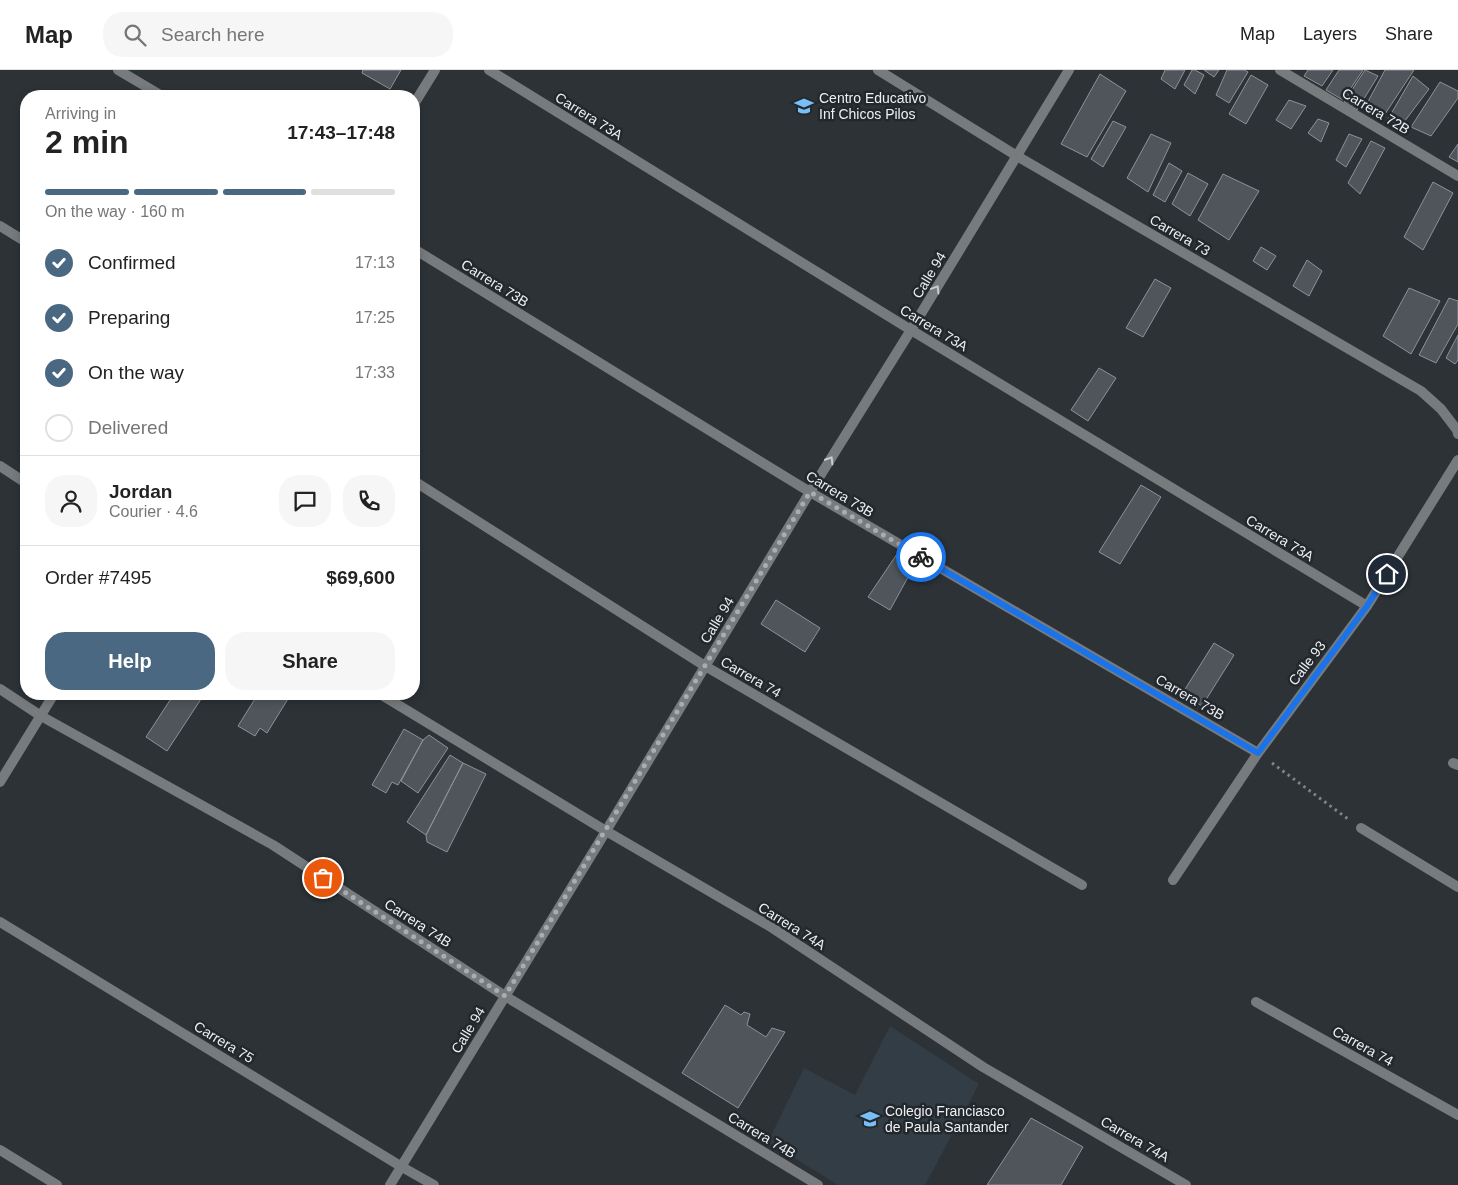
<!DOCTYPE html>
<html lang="en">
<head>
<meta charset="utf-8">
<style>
	body { margin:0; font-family:Arial,sans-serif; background:#f6f6f6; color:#222; height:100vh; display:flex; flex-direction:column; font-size:19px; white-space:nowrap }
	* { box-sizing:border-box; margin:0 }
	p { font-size:16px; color:#767676 }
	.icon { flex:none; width:28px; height:28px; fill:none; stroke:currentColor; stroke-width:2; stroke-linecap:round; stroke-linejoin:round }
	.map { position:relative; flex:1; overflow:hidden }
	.drawer { position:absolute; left:20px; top:20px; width:400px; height:610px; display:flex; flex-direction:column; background:#fff; border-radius:20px; box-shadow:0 2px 8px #0003 }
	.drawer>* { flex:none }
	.pin { position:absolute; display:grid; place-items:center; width:42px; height:42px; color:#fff; margin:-21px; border:2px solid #fff; border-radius:50%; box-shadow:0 1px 5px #0007 }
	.courier { position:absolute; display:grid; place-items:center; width:50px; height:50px; margin:-25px; border:4px solid #1a73e8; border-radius:50%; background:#fff; color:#222; box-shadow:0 1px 6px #0007 }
	.headline em { font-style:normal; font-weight:700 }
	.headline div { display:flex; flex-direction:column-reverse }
	.headline { display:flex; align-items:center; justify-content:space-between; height:85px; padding:0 25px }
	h1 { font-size:32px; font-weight:700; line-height:38px }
	.bar { display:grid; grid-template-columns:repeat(4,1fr); gap:8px 5px; align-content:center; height:60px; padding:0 25px }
	.bar i { height:6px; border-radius:4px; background:#e0e0e0 }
	.bar .on { background:#4a6882 }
	.bar p { grid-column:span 4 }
	.line { display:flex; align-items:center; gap:12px; padding:0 25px; border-top:1px solid #e0e0e0 }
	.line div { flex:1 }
	.round { display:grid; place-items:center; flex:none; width:52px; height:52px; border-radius:20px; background:#f6f6f6 }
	ol { padding:0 25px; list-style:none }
	li { display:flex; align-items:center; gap:15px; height:55px }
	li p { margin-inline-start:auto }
	li .icon { padding:5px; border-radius:50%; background:#4a6882; color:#fff; stroke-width:4 }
	li:last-child { color:#767676 }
	li i { width:28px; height:28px; border:2px solid #e0e0e0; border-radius:50% }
	.button { display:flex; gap:10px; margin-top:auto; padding:10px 25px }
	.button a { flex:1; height:58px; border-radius:20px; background:#4a6882; color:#fff; font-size:20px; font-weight:700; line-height:58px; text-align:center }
	.button a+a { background:#f6f6f6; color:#222 }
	header { display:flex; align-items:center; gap:30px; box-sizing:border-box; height:70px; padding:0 25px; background:#fff; border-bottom:1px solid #e0e0e0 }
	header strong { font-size:24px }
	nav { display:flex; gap:28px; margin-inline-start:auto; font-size:18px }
	.search { width:350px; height:45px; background:#f6f6f6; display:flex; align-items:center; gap:12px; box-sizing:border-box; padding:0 18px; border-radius:20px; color:#767676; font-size:19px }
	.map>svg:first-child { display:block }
	.built { fill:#333d46 }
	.building { fill:#4f555a; stroke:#8c9298 }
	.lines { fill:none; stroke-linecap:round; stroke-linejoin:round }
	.path { stroke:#7f8488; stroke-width:3; stroke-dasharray:2.5 4; stroke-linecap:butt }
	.minor { stroke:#787b7d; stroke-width:10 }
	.tertiary { stroke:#787b7d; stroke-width:10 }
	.oneway { stroke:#c9ccd0 }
	.done { stroke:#a9adb1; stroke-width:5; stroke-dasharray:0 9 }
	.route { stroke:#1a73e8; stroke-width:6 }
	.labels { text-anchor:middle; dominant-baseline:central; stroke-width:5; stroke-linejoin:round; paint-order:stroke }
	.poi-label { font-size:14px; fill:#eceff3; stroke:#23282c; text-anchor:start }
	.street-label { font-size:14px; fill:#eceff3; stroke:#23282c }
</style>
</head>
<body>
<header>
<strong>Map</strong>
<div class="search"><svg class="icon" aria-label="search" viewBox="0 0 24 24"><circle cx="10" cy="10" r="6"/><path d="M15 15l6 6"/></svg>Search here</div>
<nav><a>Map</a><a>Layers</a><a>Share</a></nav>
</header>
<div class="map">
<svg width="1458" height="1115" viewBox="0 0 1458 1115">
	<rect width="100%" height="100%" fill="#2c3236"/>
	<path class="built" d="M 890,956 L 979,1014 L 925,1115 L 838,1115 L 768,1072 L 804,998 L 855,1025 Z"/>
	<path class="building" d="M 363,0 L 401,0 L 390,19 L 362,3 Z
		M 1165,0 L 1185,0 L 1175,19 L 1161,9 Z
		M 1192,0 L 1195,0 L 1204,5 L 1195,24 L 1184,15 Z
		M 1204,0 L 1219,0 L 1214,7 Z
		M 1227,0 L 1244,0 L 1248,2 L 1229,33 L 1216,25 Z
		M 1308,0 L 1333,0 L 1322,16 L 1304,6 Z
		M 1339,0 L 1363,0 L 1343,30 L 1326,20 Z
		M 1365,0 L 1378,6 L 1357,40 L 1344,32 Z
		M 1385,0 L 1414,0 L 1383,47 L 1365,37 Z
		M 1100,4 L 1126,21 L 1087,87 L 1061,74 Z
		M 1251,5 L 1268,15 L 1246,54 L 1229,44 Z
		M 1413,6 L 1429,19 L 1401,56 L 1388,49 Z
		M 1440,12 L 1458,21 L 1458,28 L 1431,66 L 1411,57 Z
		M 1289,30 L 1306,36 L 1291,59 L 1276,50 Z
		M 1318,49 L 1329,53 L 1321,72 L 1308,63 Z
		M 1113,51 L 1126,57 L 1103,97 L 1091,89 Z
		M 1151,64 L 1171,73 L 1148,122 L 1127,108 Z
		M 1349,64 L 1362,69 L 1346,97 L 1336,90 Z
		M 1371,71 L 1385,78 L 1360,124 L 1348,113 Z
		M 1458,74 L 1458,92 L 1449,87 Z
		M 1169,93 L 1182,101 L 1165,132 L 1153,125 Z
		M 1188,103 L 1208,114 L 1190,146 L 1172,134 Z
		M 1223,104 L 1259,121 L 1229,170 L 1198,150 Z
		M 1433,112 L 1453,123 L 1423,180 L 1404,167 Z
		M 1261,177 L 1276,186 L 1267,200 L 1253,191 Z
		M 1307,190 L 1322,201 L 1309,226 L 1293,216 Z
		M 1155,209 L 1171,218 L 1143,267 L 1126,258 Z
		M 1409,218 L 1440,231 L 1411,284 L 1383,266 Z
		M 1449,228 L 1458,231 L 1458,254 L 1436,293 L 1419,285 Z
		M 1458,265 L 1458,290 L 1455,294 L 1446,288 Z
		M 1099,298 L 1116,308 L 1088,351 L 1071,340 Z
		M 1141,415 L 1161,427 L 1120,494 L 1099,482 Z
		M 897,484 L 912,500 L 890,540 L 868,527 Z
		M 776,530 L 820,558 L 805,582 L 761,554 Z
		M 1214,573 L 1234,585 L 1202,636 L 1182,624 Z
		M 174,624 L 199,624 L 203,626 L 167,681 L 146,667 Z
		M 258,624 L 291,624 L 267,663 L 260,658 L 255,666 L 238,656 Z
		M 404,659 L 423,670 L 398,715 L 392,712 L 386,723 L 372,715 Z
		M 429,665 L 448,678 L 418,723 L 401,711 L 423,670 Z
		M 450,685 L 463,693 L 426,765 L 407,752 Z
		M 463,693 L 486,704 L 447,782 L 427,772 L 426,765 Z
		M 725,935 L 741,945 L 744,942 L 750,944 L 747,955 L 766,967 L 772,958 L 785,962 L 738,1038 L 682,1003 Z
		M 1031,1048 L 1083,1077 L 1061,1115 L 987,1115 Z"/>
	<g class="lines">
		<path class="path" d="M 1272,693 L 1348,749"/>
		<path class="minor" d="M 118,0 L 162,26
			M 489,0 L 911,260 L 1367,536
			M 1280,0 L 1458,106
			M 414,34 L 435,0
			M 0,156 L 26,172
			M 414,179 L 810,422 L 1258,683
			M 0,396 L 26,413
			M 414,411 L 705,596 L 1082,815
			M 0,619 L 41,646 L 273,775 L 505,926 L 818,1115
			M 380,624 L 606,761 L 771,857 L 983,997 L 1186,1115
			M 1453,693 L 1458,695
			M 0,712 L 54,624
			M 1361,758 L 1458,817
			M 1173,810 L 1258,683 L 1367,536 L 1458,390
			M 0,852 L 402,1097 L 434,1115
			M 1256,932 L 1458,1045
			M 0,1080 L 57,1115"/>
		<path class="tertiary" d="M 878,0 L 1017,86 L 1421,321 L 1441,339 L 1457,360 L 1458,364
			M 390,1115 L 606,761 L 810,422 L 911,260 L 1069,0"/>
	</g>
	<defs><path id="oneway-chevron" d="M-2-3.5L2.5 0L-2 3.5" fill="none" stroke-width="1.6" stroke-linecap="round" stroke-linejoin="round" transform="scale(1.25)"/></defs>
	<g class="oneway">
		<use href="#oneway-chevron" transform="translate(936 219) rotate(-59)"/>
		<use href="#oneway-chevron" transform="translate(830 390) rotate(-58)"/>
	</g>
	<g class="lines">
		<path class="done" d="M 323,808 L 505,926 L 810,422 L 921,487"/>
		<path class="route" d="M 921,487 L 1258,683 L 1367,536 L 1387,504"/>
	</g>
	<defs>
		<g id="school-bare" transform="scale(1.5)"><path d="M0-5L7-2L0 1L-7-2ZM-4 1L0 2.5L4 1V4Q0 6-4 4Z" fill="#7abef8" stroke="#23282c" stroke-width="2.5" paint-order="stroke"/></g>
	</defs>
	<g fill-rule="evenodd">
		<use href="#school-bare" x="804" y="36"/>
		<use href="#school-bare" x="870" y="1049"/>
	</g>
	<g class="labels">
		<g class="poi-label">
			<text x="819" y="28">Centro Educativo<tspan x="819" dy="16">Inf Chicos Pilos</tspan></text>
			<text x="885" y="1041">Colegio Franciasco<tspan x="885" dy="16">de Paula Santander</tspan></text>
		</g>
		<g class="street-label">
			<text transform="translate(1376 41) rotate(31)">Carrera 72B</text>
			<text transform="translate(589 46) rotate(32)">Carrera 73A</text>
			<text transform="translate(1180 165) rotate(30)">Carrera 73</text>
			<text transform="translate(929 205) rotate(-59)">Calle 94</text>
			<text transform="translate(495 213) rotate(32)">Carrera 73B</text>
			<text transform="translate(934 258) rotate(31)">Carrera 73A</text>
			<text transform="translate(840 424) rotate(31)">Carrera 73B</text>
			<text transform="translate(1280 468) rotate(31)">Carrera 73A</text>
			<text transform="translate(717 550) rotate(-59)">Calle 94</text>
			<text transform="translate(1307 593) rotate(-53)">Calle 93</text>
			<text transform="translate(751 607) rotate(30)">Carrera 74</text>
			<text transform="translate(1190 627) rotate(30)">Carrera 73B</text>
			<text transform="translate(418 853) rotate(33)">Carrera 74B</text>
			<text transform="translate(792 856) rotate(32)">Carrera 74A</text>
			<text transform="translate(468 960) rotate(-59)">Calle 94</text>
			<text transform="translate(224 972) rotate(31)">Carrera 75</text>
			<text transform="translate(1363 976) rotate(29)">Carrera 74</text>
			<text transform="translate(762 1065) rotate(31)">Carrera 74B</text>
			<text transform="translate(1135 1069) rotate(30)">Carrera 74A</text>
		</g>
	</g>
</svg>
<div class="pin" style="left:323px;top:808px;background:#ea580c"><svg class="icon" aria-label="bag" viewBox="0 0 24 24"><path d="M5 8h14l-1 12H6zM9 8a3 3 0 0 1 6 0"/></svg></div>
<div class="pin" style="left:1387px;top:504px;background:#1f2937"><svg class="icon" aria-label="home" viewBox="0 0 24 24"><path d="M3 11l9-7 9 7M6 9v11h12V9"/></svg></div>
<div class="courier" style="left:921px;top:487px"><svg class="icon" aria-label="bike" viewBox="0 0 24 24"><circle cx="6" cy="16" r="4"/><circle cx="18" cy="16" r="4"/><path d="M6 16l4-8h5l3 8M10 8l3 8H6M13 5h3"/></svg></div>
<section class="drawer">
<div class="headline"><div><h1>2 min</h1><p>Arriving in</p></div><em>17:43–17:48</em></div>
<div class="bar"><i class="on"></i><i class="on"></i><i class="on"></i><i></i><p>On the way · 160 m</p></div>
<ol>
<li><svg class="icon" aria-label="check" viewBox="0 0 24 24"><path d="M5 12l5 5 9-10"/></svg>Confirmed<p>17:13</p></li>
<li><svg class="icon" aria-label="check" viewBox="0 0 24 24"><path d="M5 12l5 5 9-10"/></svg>Preparing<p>17:25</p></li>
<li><svg class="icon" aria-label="check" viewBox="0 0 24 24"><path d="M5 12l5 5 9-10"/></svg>On the way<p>17:33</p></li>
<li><i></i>Delivered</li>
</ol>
<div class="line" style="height:90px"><a class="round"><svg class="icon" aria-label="person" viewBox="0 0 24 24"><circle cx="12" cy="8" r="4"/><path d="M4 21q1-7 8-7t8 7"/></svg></a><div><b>Jordan</b><p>Courier · 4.6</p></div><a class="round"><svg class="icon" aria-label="chat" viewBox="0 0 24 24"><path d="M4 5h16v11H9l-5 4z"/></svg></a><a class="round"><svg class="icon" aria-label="phone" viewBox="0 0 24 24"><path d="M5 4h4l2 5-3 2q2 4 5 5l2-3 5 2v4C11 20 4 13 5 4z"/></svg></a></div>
<div class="line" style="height:65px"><div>Order #7495</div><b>$69,600</b></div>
<div class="button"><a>Help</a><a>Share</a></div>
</section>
</div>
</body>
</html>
